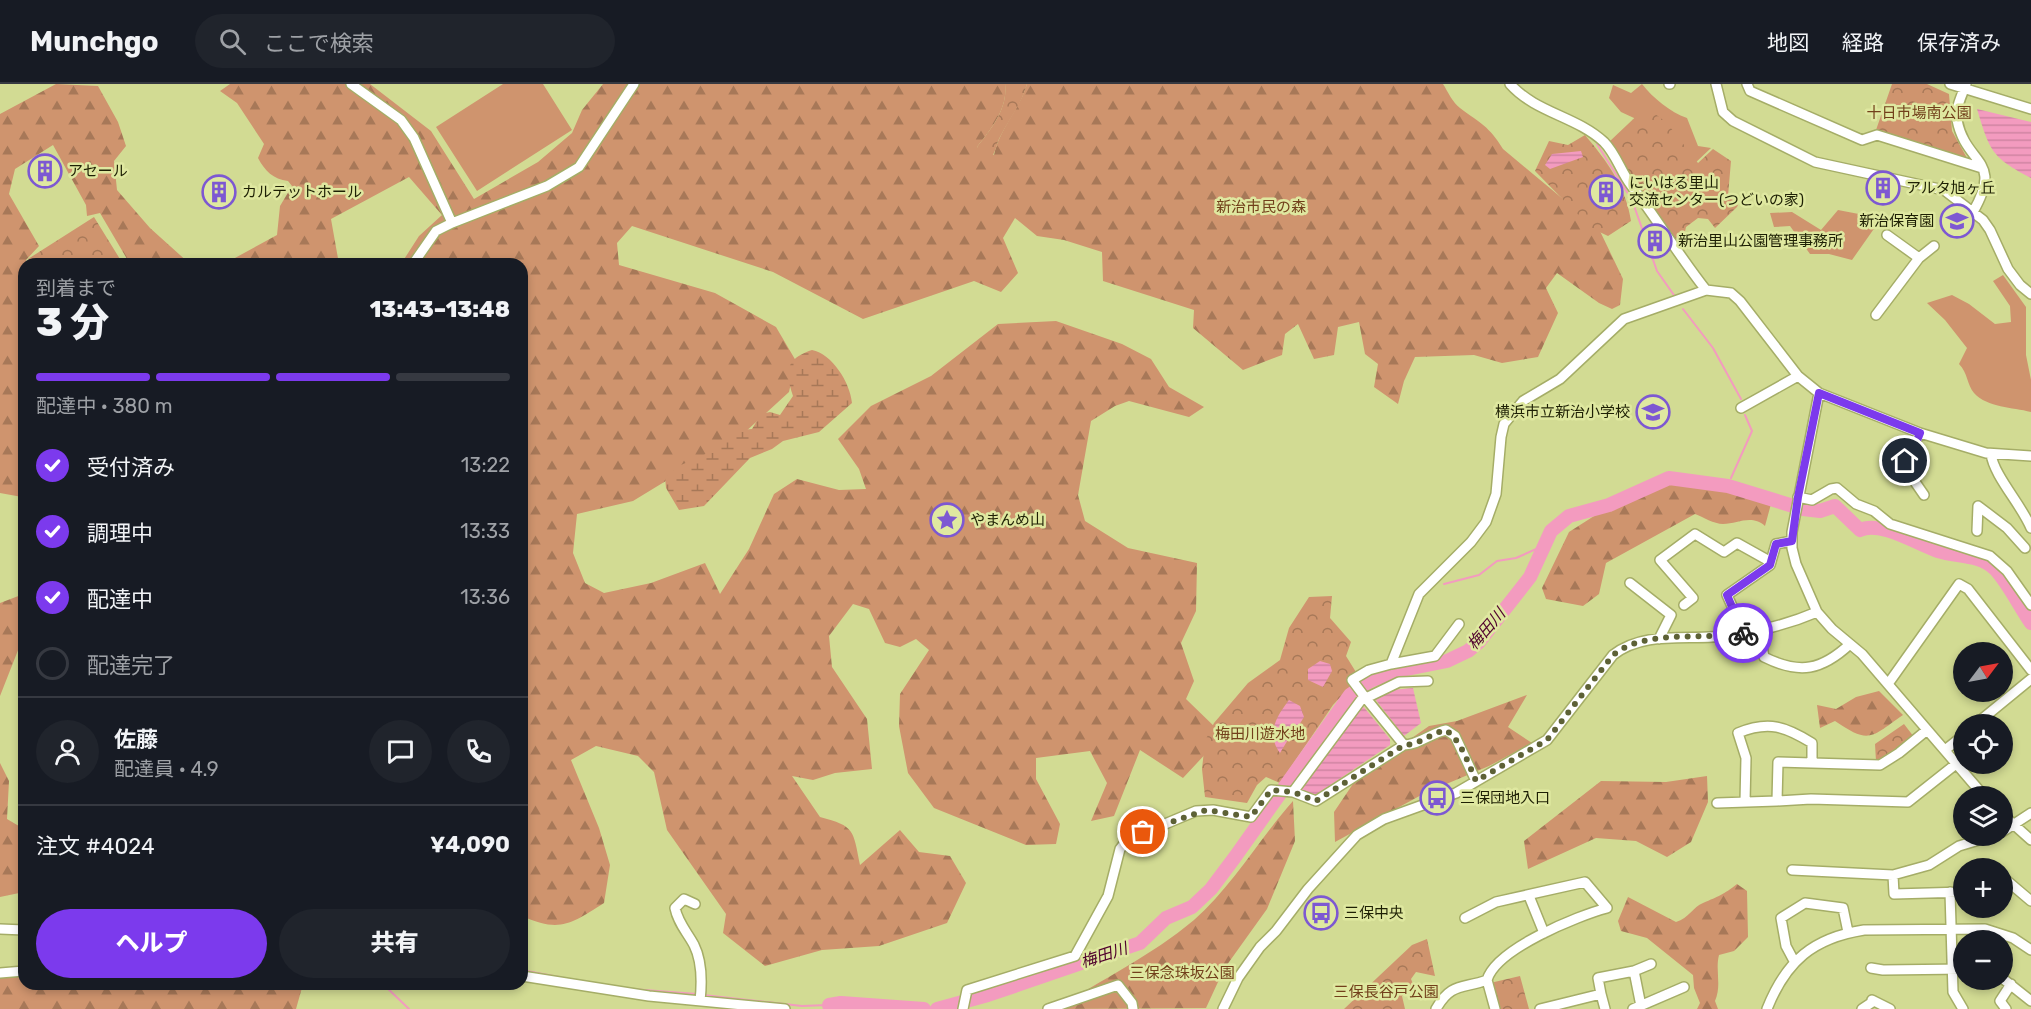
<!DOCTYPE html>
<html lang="ja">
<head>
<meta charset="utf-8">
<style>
	body { margin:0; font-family:Rubik,"Noto Sans JP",sans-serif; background:#20242c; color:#f1f3f6; height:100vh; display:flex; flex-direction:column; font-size:22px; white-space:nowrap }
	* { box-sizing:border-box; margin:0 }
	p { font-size:20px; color:#9ea1a6 }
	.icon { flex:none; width:33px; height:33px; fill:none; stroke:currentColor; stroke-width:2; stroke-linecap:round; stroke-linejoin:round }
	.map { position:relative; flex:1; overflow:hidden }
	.sheet { position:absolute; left:18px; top:174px; width:510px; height:732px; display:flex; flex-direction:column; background:#171b24; border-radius:18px; box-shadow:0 3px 9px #0003 }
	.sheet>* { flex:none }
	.needle { width:39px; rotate:58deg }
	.tools { position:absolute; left:1953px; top:558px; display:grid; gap:12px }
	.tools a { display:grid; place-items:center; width:60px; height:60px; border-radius:50%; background:#171b24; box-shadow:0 3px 9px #0003; font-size:30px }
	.pin { position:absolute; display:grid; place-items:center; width:51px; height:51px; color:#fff; margin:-26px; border:3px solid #fff; border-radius:50%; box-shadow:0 2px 6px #0007 }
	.courier { position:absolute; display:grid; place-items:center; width:60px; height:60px; margin:-30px; border:4px solid #7c3aed; border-radius:50%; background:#fff; color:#222; box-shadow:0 2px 8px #0007 }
	.overview em { font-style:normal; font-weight:800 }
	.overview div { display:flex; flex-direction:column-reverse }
	.overview { display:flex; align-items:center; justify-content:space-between; height:102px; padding:0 18px }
	h1 { font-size:39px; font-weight:800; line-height:45px }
	.bar { display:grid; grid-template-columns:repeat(4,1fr); gap:9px 6px; align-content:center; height:72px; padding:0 18px }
	.bar i { height:8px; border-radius:4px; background:#363941 }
	.bar .current { background:#7c3aed }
	.bar p { grid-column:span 4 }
	.line { display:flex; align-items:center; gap:15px; padding:0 18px; border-top:2px solid #363941 }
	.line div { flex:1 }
	.round { display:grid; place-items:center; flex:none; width:63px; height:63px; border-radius:32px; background:#20242c }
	ol { padding:0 18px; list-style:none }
	li { display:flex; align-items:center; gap:18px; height:66px }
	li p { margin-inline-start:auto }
	li .icon { padding:6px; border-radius:50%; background:#7c3aed; color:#fff; stroke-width:4 }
	li:last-child { color:#9ea1a6 }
	li i { width:33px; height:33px; border:3px solid #363941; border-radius:50% }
	.action { display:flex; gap:12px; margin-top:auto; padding:12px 18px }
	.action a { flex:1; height:69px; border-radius:36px; background:#7c3aed; color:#fff; font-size:24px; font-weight:800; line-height:69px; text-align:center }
	.action a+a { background:#20242c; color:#f1f3f6 }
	header { display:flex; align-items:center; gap:36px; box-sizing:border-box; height:84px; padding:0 30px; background:#171b24; border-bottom:2px solid #363941 }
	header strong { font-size:28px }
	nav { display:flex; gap:33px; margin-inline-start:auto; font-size:21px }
	.search { width:420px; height:54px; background:#20242c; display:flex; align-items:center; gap:15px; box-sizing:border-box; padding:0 21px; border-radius:33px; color:#9ea1a6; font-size:22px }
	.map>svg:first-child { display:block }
	.grass { fill:#cf946e }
	.forest { fill:url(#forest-firs) }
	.wetland { fill:url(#wetland-marsh) }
	.park { fill:url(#park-crowns) }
	.water { fill:url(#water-rules) }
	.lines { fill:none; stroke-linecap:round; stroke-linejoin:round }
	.stream { stroke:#f39bbf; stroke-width:2 }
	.river { stroke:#f39bbf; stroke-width:14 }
	.minor-casing { stroke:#a5ad67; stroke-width:12 }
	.minor { stroke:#fff; stroke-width:9 }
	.done { stroke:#5d6136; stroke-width:6; stroke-dasharray:0 10.8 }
	.route { stroke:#7c3aed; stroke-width:8 }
	.labels { text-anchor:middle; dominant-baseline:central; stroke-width:5; stroke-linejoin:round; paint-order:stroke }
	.park-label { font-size:15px; fill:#72401b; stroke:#dfe8a0 }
	.poi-label { font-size:15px; fill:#1e2004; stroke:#dfe8a0; text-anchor:start }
	.water-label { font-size:16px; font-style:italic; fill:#51032e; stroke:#dfe8a0 }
</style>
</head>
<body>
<header>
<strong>Munchgo</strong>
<div class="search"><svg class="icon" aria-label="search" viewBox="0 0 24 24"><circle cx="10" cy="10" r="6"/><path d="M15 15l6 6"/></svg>ここで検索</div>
<nav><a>地図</a><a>経路</a><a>保存済み</a></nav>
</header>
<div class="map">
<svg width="2031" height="925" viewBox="0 0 2031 925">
	<defs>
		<pattern id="forest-firs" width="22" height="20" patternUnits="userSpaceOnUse" patternTransform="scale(1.5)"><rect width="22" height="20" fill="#cf946e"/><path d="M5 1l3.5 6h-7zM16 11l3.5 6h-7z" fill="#a77858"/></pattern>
		<pattern id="wetland-marsh" width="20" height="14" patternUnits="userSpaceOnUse" patternTransform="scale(1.5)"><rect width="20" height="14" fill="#cf946e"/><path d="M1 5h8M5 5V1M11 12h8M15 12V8" fill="none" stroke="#a77858"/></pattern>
		<pattern id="park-crowns" width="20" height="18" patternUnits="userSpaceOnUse" patternTransform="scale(1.5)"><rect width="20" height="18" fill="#cf946e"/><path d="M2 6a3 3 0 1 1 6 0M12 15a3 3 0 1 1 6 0" fill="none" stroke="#a77858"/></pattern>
		<pattern id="water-rules" width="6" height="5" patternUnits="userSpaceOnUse" patternTransform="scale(1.5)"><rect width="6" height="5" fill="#f39bbf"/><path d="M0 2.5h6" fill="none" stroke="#d085a2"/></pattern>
	</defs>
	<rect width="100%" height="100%" fill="#d2db93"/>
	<path class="grass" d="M 503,0 L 543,0 L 572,46 L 477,107 L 436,43 Z
		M 1642,0 C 1653,14 1670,28 1687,34 L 1698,62 L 1711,64 L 1693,81 L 1634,34 L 1621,28 L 1609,14 L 1613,1 L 1631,9 Z
		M 1838,126 L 1864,131 L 1878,139 L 1852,176 L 1829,170 L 1810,170 L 1790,142 L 1774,143 L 1770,129 L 1792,128 L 1821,146 Z
		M 2003,191 L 2026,223 L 2026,271 L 2031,296 L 2031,328 C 2012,323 1988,324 1974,309 C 1967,301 1968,289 1959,280 L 1967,264 L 1945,236 L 1927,219 L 1952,211 L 1969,220 L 1995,240 L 2011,238 L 2010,222 L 1993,197 Z"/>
	<path class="forest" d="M 56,0 L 98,2 L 118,38 L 126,62 L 114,77 L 117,106 L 150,144 L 190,180 L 130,180 L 100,129 L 87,132 L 86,121 L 53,61 L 15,85 L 9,110 L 39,162 L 26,176 L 27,180 L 24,180 L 22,413 L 0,409 L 0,30 Z
		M 230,0 L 370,0 L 431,47 L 474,115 L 538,78 L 572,49 L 582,26 L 603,0 L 1005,0 C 1008,25 991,45 977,63 L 994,71 C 999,45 1020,25 1027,0 L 1443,0 C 1448,8 1453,19 1460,24 C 1480,39 1489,42 1503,65 L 1599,145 L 1623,195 L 1620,221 L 1612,225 L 1599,219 L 1557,189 L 1546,204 L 1558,229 L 1538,273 L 1502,279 L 1474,271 L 1415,273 L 1404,297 L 1398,320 L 1374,303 L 1378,280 L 1365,270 L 1359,238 L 1338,243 L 1334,271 L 1314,275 L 1298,240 L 1285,250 L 1282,271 L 1243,286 L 1193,244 L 1194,226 L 1103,197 L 1102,168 L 1064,156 L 1037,152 L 1015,134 L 1003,154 L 1018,189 L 1001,208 L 974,197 L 863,235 L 773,188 L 632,142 L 617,159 L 619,181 L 715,209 L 776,243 L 796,277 L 789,308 L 743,350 L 633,417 L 577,430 L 573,469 L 585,499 L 604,509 L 651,499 L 705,479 L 720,510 L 749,465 L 774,410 L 797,395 L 839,406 L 866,405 L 859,385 L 838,355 L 871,322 L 931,292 L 998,240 L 1056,237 L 1122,260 L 1151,275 L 1169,303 L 1204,323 L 1189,333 L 1129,317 L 1115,322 L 1091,337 L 1078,411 L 1085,437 L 1128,464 L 1197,479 L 1196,527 L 1181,559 L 1194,597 L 1186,615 L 1219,647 L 1211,664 L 1183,694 L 1140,666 L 1114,732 L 1091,737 L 1107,699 L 1090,667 L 1036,674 L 1036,695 L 1060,740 L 1056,760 L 1026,761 L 934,724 L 908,689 L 899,642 L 900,610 L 929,566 L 916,555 L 900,563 L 885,559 L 869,525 L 853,520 L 829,552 L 832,583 L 867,635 L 872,685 L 835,689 L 813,696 L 792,692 L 820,733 C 855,742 853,746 860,781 L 900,746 L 919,768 L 950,772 L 966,799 L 947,839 L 879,862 L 822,866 L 765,882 L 723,849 L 726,830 L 667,746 L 654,688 L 638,672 L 596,662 L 571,676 L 599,744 L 610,781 L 604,819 C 571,840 560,849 522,832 L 522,180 L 401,180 L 419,152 L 442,131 L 409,93 L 331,135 L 339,180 L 224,180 L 277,151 L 280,122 L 292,102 L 288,97 C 273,95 265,87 258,74 L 264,60 L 237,19 L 220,7 Z
		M 1685,392 L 1771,420 L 1765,442 C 1751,430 1738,440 1723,440 C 1714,440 1703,433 1695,430 L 1606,479 L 1599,510 L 1583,522 L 1546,515 L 1542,504 L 1569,448 L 1635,406 Z
		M 21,511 L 24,515 L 24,551 L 0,612 L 0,519 Z
		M 1879,607 L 1903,631 C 1871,653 1870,661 1835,637 L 1820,644 L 1817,621 L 1836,625 L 1856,613 Z
		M 1527,611 L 1508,643 L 1532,659 L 1489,682 L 1425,709 L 1335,758 L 1334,728 L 1359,691 L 1429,642 L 1457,637 Z
		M 0,679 L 9,697 L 7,735 L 24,745 L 24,808 L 0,813 Z
		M 1707,692 L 1708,718 L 1691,758 L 1667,773 L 1636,757 L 1596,754 L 1528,785 L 1524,757 L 1601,697 L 1666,698 Z
		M 1293,717 L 1295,757 L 1267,825 L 1224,885 L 1206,924 L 1056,925 C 1102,895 1151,872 1194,836 C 1231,804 1260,754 1293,717 Z
		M 1737,800 L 1747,807 L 1748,853 L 1734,867 L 1719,871 C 1715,887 1722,901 1715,917 L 1718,925 L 1697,925 L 1700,919 L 1694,904 L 1693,891 L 1647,854 L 1621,847 L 1618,837 L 1628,813 L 1676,838 C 1689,834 1693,823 1703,819 C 1719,812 1723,811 1737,800 Z
		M 0,887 L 24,888 L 24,900 L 303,900 L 296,925 L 0,925 Z"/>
	<path class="wetland" d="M 812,266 C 832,270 850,298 852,319 L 819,348 L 783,357 L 772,365 L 750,374 L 704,422 L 679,426 L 666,404 L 665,393 L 681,381 L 708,369 L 741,346 L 752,345 L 761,330 L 770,328 L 780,331 L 793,312 C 785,288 785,275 812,266 Z"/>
	<path class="park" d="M 1005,0 L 1027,0 C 1021,21 1010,34 1000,53 C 996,60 996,69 990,75 L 977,63 C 991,45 1008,25 1005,0 Z
		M 1892,0 L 1927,0 L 1949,10 L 1952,47 L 1967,74 L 1876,46 Z
		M 1646,23 L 1667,39 L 1698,79 L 1713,65 L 1731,77 L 1728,112 L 1738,121 L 1737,123 L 1715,144 L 1708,135 L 1698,134 L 1686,143 L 1681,166 L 1609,58 Z
		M 1585,51 C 1607,77 1626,103 1631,137 L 1608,152 L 1591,144 L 1535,87 L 1549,57 L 1568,61 Z
		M 94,133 L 123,180 L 32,180 L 28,175 Z
		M 1332,512 L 1330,534 L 1351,558 L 1346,572 L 1359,593 L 1333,621 L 1280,699 L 1266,693 L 1257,701 L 1247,719 L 1205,713 L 1202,685 L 1205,657 L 1214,639 L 1248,599 L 1280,576 L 1289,544 L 1309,513 Z
		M 1904,640 L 1914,653 L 1876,677 L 1875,660 Z
		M 1427,855 L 1435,892 L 1416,888 L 1411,895 L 1415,905 L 1402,912 L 1405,925 L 1344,925 L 1412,861 Z
		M 1520,892 L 1529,925 L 1498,925 L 1490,899 Z"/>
	<path class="water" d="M 1977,25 L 2031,38 L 2031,94 C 1991,73 1990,67 1977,25 Z
		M 1581,67 L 1583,73 L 1550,85 L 1545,81 L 1552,70 Z
		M 1320,577 L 1330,580 L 1332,587 L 1323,603 L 1308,596 L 1308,585 Z
		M 1413,604 L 1421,639 L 1404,652 L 1375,615 L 1392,606 Z
		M 1289,616 L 1300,622 L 1304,633 L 1294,649 L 1287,644 L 1284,648 L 1289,654 L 1280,669 C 1266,650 1276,633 1289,616 Z
		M 1363,622 L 1390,655 L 1390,661 L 1314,712 L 1300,707 Z"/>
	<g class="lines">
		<path class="stream" d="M 1597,60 L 1632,116 L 1657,187 L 1676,214
			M 1683,225 L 1713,264 L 1741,315
			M 1731,394 L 1752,347 L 1745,331
			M 1444,500 L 1479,491 L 1497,477 L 1516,474 L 1543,462
			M 21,835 L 24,834
			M 522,886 L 569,895
			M 383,900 L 409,925
			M 631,905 L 697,910
			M 703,911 L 802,922 L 829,921"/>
		<path class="river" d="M 829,921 L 841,919 L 924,925
			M 937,925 L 988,911 L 1140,859 L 1166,834 L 1192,823 L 1211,805 L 1235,773 L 1350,611 L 1370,597 L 1397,587 L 1447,577 L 1468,567 L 1479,558 L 1530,493 L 1551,447 L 1569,432 L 1609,421 L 1669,394 L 1728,402 L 1803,425 L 1820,427 L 1835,422 L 1860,446 C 1880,436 1919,461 1938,467 C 1957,473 1980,470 1995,485 C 2009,500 2019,522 2031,539"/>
		<g class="minor-casing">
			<path id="minor" d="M 351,0 L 401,36 L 414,54 L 452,139
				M 1510,0 C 1536,29 1576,32 1604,58 C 1616,70 1621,88 1631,101 C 1657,135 1679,172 1706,206
				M 1669,0 L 1670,0
				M 1716,0 L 1723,28 L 1733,37 L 1815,78 L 1944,106 L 1983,136 L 1990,146 L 2008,185 L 2020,201 L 2031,210
				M 1747,0 L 1750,7 L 1862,56 L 1877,51 L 1982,84
				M 1950,0 L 2031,25
				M 1966,0 C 1962,11 1955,24 1957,36 C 1966,82 2004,74 1973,128
				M 1887,151 L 1919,174
				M 413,180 L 436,147 L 452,139 L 547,102 L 579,83 L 634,0
				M 1876,231 L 1919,174 L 1934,162
				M 1819,309 L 1792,448 L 1792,464 L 1796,480 L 1817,528 L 1832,545 L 1862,570 L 1984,712
				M 1741,324 L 1798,292
				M 1920,349 L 1904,382 L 1924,411
				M 1991,370 C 1994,392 2021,420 2031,444
				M 1798,413 L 1812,416 L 1831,405 L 1837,404 L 1856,420 L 1874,427 L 1890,440 L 1990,472 L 2007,487 L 2031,521
				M 1977,447 L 1978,422 L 2007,444 L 2025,464
				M 1630,499 L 1671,531 L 1659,555
				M 1684,521 L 1693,514 L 1660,476 L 1695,450 L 1724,468 L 1737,459 L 1771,478
				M 1759,546 L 1764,573 C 1800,591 1822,586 1850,560
				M 1744,549 L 1727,511 L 1770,481 L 1776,460 L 1792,457
				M 1391,580 L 1435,572 L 1459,540
				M 1888,600 L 1959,500 L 1968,505 L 2031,586
				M 1364,612 L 1404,661 C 1419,661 1431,649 1446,646 L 1455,652 L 1476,697
				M 1366,614 L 1399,598 L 1428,597
				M 1976,640 L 2031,595
				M 1927,646 L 1899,669 L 1880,681 L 1778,678 L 1777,717 L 1811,715 L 1908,718 L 1956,680
				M 1945,666 L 1964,651
				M 1293,708 L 1364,612 L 1352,596 L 1369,586 L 1391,580 L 1419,510 L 1471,458 L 1486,438 L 1496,410 L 1501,353 L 1504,340 L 1523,317 L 1560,295 L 1624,235 L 1706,206 L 1731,209 L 1740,217 L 1798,292 L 1819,309 L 1920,349 L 1986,369 L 2031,372
				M 1745,718 L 1746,674 L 1738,649 C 1769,636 1786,643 1812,659 L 1812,679
				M 1717,719 L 1777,717
				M 2002,730 L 2031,756
				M 2002,748 L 2031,729
				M 1792,786 L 1893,791 L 1929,781 L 1959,762 L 1992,752
				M 1893,791 L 1894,810 L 1964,808
				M 2002,798 L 2005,795 L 2031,817
				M 1950,808 L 1953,908 L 1963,925
				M 1529,812 L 1544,849
				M 695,820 L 684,815 L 675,824 C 678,839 687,848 694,861 C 702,877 702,899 700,917
				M 0,845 L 24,846
				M 1794,877 L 1786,862 L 1781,834 L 1805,819 L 1843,824 L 1848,848
				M 1871,884 L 1883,886 L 1964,885
				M 1634,887 L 1641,922
				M 0,889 L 24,887
				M 522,892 L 649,912 L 785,925
				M 2002,894 L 2031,917
				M 1487,896 L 1495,925
				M 1601,910 L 1598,894 L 1634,887 L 1651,880
				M 1872,916 L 1890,925
				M 963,925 L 967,906 L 1075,872 L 1108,812 L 1120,765 L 1127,756 L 1196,727 L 1213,726 L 1251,733 L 1271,706 L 1293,708 L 1316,717 L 1404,661
				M 1048,925 L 1118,901 L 1132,919 L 1133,925
				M 1223,925 L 1238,894 L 1260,863 L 1276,847 L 1308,805 L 1357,751 L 1384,735 L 1456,709 L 1547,656 L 1613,571 C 1646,545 1692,558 1731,551 C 1761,547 1789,540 1817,528
				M 1436,925 C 1451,898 1463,905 1487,896 C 1496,865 1577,832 1607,824 L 1585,798 L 1496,818 L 1465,834
				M 1540,925 L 1601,910 L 1605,925
				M 1633,925 L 1684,903
				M 1767,925 C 1786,877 1813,854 1864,846 L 1985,845 L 2013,854 L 2031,866
				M 1862,925 L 1874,917
				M 2006,925 L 2000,917 L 2011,900"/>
		</g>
		<use href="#minor" class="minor"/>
	</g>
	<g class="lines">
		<path class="done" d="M 1143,748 L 1206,726 L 1251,733 L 1271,706 L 1293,708 L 1316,717 L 1404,661 C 1419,661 1431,649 1446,646 C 1462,658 1468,679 1476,697 L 1547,656 L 1613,571 C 1647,544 1702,557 1743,549"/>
		<path class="route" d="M 1743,549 L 1727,511 L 1770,481 L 1776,460 L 1792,457 L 1798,413 L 1819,309 L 1920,349 L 1912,369 L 1905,377"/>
	</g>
	<defs>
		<g id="building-ring" transform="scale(1.725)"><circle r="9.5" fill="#dfe8a0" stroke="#7d58d2" stroke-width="1.5"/><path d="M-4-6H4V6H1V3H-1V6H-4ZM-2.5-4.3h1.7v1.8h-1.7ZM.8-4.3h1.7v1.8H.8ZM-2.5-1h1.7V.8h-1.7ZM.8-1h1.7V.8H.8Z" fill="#7d58d2"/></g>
		<g id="school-ring" transform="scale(1.725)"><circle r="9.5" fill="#dfe8a0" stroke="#7d58d2" stroke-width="1.5"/><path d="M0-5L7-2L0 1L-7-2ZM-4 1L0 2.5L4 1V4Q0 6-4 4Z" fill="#7d58d2"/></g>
		<g id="sight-ring" transform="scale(1.725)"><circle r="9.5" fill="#dfe8a0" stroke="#7d58d2" stroke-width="1.5"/><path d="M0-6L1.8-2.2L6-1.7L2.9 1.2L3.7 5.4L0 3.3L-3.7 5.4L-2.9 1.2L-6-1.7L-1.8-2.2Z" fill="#7d58d2"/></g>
		<g id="bus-ring" transform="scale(1.725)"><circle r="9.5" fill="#dfe8a0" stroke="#7d58d2" stroke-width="1.5"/><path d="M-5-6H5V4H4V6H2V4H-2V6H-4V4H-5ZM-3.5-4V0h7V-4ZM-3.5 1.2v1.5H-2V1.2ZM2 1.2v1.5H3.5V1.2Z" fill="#7d58d2"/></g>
	</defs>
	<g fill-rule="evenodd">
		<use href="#building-ring" x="45" y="87"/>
		<use href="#building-ring" x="1883" y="104"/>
		<use href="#building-ring" x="219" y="108"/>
		<use href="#building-ring" x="1606" y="108"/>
		<use href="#school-ring" x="1957" y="137"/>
		<use href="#building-ring" x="1655" y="157"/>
		<use href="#school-ring" x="1653" y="328"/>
		<use href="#sight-ring" x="947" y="436"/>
		<use href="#bus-ring" x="1437" y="714"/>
		<use href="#bus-ring" x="1321" y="829"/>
	</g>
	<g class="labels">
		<g class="park-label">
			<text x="1919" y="29">十日市場南公園</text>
			<text x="1261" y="123">新治市民の森</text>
			<text x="1260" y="650">梅田川遊水地</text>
			<text x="1182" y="889">三保念珠坂公園</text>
			<text x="1386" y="908">三保長谷戸公園</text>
		</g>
		<g class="poi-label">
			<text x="68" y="87">アセール</text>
			<text x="1629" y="99">にいはる里山<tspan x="1629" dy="17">交流センター(つどいの家)</tspan></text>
			<text x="1906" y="104">アルタ旭ヶ丘</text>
			<text x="242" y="108">カルテットホール</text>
			<text x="1934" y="137" text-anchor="end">新治保育園</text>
			<text x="1678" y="157">新治里山公園管理事務所</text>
			<text x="1630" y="328" text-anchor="end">横浜市立新治小学校</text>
			<text x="970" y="436">やまんめ山</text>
			<text x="1460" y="714">三保団地入口</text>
			<text x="1344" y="829">三保中央</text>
		</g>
		<g class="water-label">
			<text transform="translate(1486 545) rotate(-49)">梅田川</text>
			<text transform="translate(1104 871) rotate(-18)">梅田川</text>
		</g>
	</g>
</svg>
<div class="tools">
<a><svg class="needle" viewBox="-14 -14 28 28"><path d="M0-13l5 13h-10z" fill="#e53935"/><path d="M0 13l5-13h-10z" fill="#9ea1a6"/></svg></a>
<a><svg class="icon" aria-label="locate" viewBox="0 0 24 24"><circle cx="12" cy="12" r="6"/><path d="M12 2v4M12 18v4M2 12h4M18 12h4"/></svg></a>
<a><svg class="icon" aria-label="layers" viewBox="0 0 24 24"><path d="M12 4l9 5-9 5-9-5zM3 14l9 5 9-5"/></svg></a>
<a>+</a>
<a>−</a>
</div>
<div class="pin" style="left:1143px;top:748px;background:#ea580c"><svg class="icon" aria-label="bag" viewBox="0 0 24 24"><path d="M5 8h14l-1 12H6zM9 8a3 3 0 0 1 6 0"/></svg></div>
<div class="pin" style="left:1905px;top:377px;background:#1f2937"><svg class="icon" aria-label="home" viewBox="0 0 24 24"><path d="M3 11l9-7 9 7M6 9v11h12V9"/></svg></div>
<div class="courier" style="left:1743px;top:549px"><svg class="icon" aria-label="bike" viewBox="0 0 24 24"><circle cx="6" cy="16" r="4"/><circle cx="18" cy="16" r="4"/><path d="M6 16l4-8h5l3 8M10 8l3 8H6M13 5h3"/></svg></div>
<section class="sheet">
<div class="overview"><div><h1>3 分</h1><p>到着まで</p></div><em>13:43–13:48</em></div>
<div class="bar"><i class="current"></i><i class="current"></i><i class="current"></i><i></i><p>配達中 · 380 m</p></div>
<ol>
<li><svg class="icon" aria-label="check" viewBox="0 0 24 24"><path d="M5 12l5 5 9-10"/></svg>受付済み<p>13:22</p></li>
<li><svg class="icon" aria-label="check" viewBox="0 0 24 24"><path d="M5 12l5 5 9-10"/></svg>調理中<p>13:33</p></li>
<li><svg class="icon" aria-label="check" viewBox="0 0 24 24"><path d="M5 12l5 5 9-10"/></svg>配達中<p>13:36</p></li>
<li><i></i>配達完了</li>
</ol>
<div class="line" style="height:108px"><a class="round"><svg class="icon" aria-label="person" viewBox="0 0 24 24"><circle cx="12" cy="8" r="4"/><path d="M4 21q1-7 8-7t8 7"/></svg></a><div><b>佐藤</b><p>配達員 · 4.9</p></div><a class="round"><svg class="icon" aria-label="chat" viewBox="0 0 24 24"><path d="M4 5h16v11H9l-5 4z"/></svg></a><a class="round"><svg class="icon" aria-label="phone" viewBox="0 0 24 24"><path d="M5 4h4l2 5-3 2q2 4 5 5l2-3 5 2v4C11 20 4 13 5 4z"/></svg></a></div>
<div class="line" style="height:78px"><div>注文 #4024</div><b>¥4,090</b></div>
<div class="action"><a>ヘルプ</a><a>共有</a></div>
</section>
</div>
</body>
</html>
